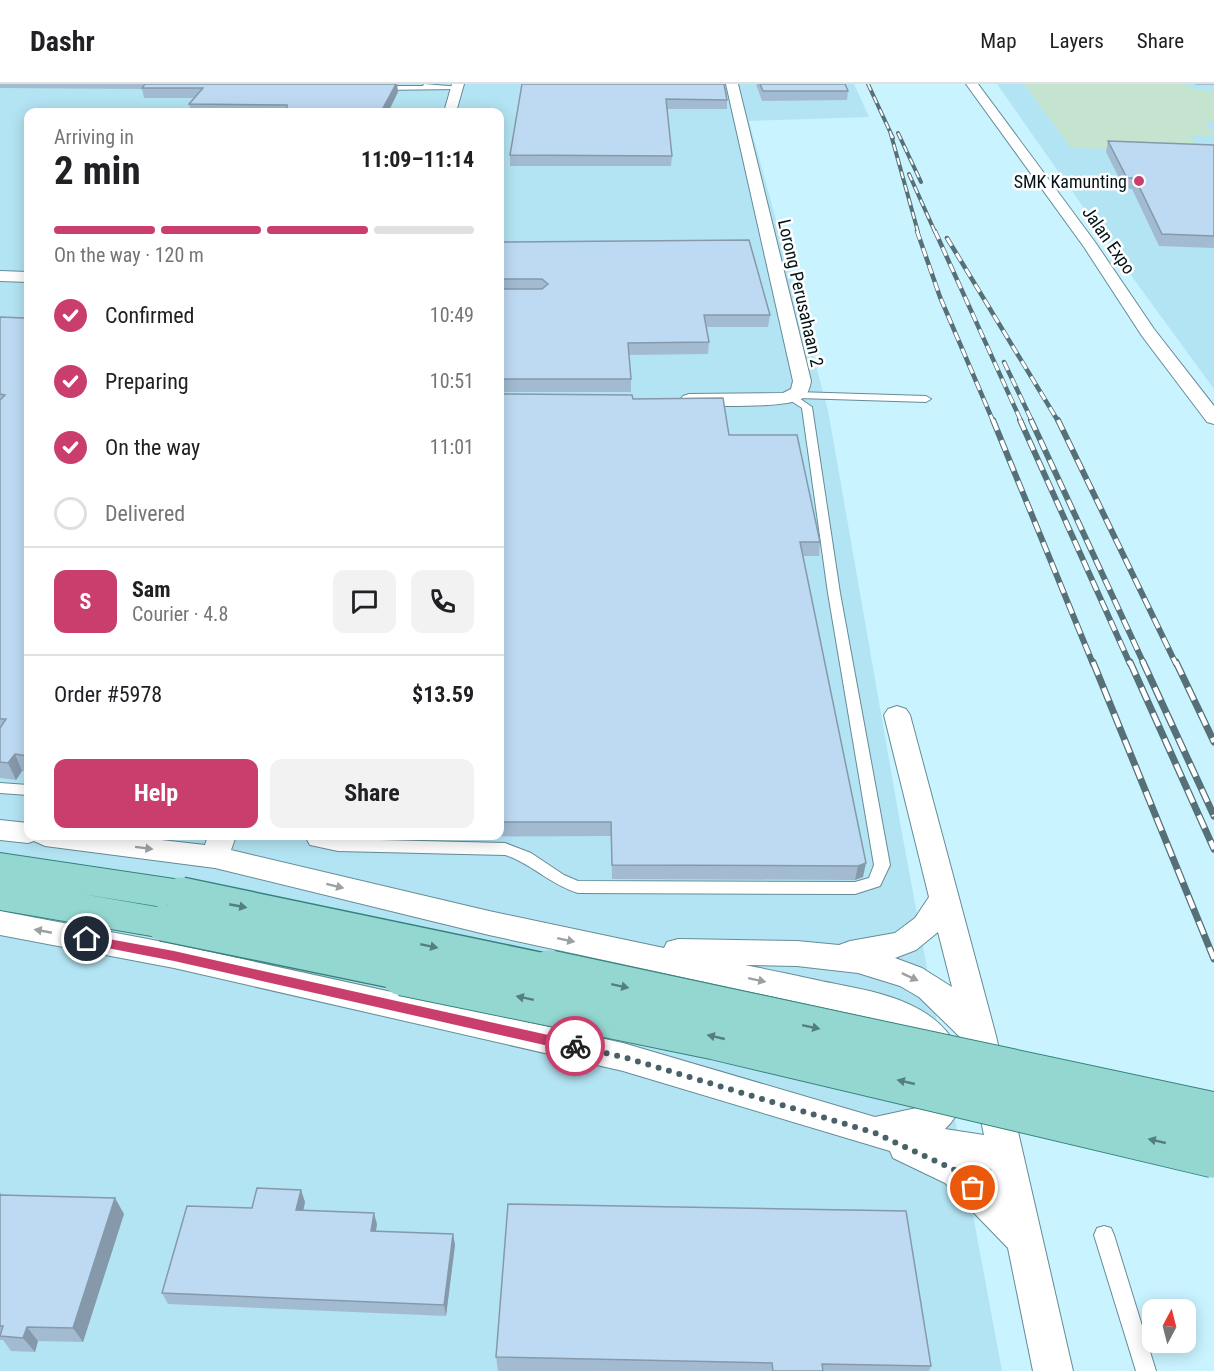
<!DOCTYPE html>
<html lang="en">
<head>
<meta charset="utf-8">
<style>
	body { margin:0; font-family:"Roboto Condensed",sans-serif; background:#f2f2f2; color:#202124; height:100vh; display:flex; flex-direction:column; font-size:22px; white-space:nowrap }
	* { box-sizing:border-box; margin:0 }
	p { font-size:20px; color:#757577 }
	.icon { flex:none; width:33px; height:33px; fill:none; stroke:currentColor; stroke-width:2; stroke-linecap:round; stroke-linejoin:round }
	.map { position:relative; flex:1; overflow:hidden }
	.side { position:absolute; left:24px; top:24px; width:480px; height:732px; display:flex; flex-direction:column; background:#fff; border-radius:12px; box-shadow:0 3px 15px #0003 }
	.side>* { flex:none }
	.needle { width:39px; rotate:7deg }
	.tools { position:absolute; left:1142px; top:1215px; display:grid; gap:12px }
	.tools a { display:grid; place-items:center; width:54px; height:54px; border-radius:12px; background:#fff; box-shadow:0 3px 15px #0003; font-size:30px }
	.pin { position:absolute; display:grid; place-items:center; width:51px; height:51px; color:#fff; margin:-26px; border:3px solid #fff; border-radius:50%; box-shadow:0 2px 6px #0007 }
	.courier { position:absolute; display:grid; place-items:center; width:60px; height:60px; margin:-30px; border:4px solid #ca3e6e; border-radius:50%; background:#fff; color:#222; box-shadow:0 2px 8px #0007 }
	.summary em { font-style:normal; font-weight:700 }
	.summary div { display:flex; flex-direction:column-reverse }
	.summary { display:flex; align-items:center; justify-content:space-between; height:102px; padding:0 30px }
	h1 { font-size:39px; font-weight:700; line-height:45px }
	.bar { display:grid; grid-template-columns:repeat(4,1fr); gap:9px 6px; align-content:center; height:72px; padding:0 30px }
	.bar i { height:8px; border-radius:4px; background:#e0e0e0 }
	.bar .active { background:#ca3e6e }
	.bar p { grid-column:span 4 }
	.line { display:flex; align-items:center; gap:15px; padding:0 30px; border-top:2px solid #e0e0e0 }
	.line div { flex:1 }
	.round { display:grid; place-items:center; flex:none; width:63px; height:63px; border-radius:12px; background:#f2f2f2 }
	ol { padding:0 30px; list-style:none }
	li { display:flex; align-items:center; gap:18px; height:66px }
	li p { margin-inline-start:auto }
	li .icon { padding:6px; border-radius:50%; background:#ca3e6e; color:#fff; stroke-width:4 }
	li:last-child { color:#757577 }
	li i { width:33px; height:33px; border:3px solid #e0e0e0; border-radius:50% }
	.cta { display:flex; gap:12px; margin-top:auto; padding:12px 30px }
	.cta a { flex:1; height:69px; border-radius:12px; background:#ca3e6e; color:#fff; font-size:24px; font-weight:700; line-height:69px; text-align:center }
	.cta a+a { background:#f2f2f2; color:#202124 }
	header { display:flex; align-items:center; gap:36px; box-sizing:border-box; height:84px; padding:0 30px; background:#fff; border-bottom:2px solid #e0e0e0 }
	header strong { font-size:28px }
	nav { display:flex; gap:33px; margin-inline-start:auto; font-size:21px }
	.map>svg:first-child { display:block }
	.built { fill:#b3e4f3; fill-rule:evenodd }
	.green { fill:#c4e4d0 }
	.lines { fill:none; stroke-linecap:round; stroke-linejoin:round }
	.lane-casing { stroke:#658c96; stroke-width:2 }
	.street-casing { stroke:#658c96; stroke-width:2 }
	.primary-casing { stroke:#33827c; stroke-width:2 }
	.lane { fill:#fff; fill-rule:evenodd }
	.street { fill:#fff; fill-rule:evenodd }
	.primary { fill:#94d7d1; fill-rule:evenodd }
	.rail-far3-casing { stroke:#567078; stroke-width:4 }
	.rail-far2-casing { stroke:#567078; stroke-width:4.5 }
	.rail-far1-casing { stroke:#567078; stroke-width:6 }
	.rail-casing { stroke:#567078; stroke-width:7 }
	.rail-far3 { stroke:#fff; stroke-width:2; stroke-dasharray:7; stroke-linecap:butt }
	.rail-far2 { stroke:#fff; stroke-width:3; stroke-dasharray:9; stroke-linecap:butt }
	.rail-far1 { stroke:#fff; stroke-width:4; stroke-dasharray:11; stroke-linecap:butt }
	.rail { stroke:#fff; stroke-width:4.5; stroke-dasharray:14; stroke-linecap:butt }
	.primary-bridge-far1-casing { stroke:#33827c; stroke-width:38; stroke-linecap:butt }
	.primary-bridge-casing { stroke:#33827c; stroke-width:47; stroke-linecap:butt }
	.primary-bridge-far1 { stroke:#94d7d1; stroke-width:35 }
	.primary-bridge { stroke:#94d7d1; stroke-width:45 }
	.wall { fill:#a3bbd1 }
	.shaded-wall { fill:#8599aa }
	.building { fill:#bedaf3; stroke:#8599aa; stroke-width:1.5 }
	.oneway { fill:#9ba1a2 }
	.oneway2 { fill:#537f7d }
	.route { fill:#ca3e6e }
	.done { stroke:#496168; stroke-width:6; stroke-dasharray:0 10.8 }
	.poi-dot { fill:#ca3e6e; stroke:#fff; stroke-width:2 }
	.labels { text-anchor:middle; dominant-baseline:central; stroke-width:5; stroke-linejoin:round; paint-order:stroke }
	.far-poi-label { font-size:18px; fill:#041317; stroke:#fff; text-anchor:end }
	.far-street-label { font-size:18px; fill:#041317; stroke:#fff }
</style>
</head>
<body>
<header>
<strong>Dashr</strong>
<nav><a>Map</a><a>Layers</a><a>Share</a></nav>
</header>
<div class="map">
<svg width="1214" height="1287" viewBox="0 0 1214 1287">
	<rect width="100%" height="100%" fill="#c9f3ff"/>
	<path class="built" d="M 0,0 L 854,0 L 869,33 L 749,37 L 828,326 L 901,744 L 1002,1287 L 0,1287 ZM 28,28 L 500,28 L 500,752 L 28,752 Z
		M 997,0 L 1214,0 L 1214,305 L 1130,190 Z"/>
	<path class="green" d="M 1024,0 L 1186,0 L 1194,6 L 1214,7 L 1214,38 L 1206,38 L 1214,52 L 1190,52 L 1204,67 L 1071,64 Z"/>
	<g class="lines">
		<g class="lane-casing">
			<path id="lane" d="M 424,0 L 460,3 L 457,5 L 380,6 L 377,4 L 380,2 L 423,2 Z
				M 796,308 L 926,312 L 931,315 L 926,318 L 799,314 L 812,323 L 840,509 L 890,781 L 880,802 L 855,810 L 578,809 C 549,800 531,779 505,771 L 338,767 L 310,761 L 305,752 L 319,752 L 338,755 L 505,759 L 531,769 L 564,791 L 578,797 L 855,798 L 869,794 L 874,781 L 828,509 L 802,324 L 785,313 Z
				M 0,699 L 28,701 L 28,711 L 0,709 Z
				M 1104,1142 L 1111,1144 L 1114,1151 L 1156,1287 L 1136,1287 L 1094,1151 L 1097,1144 Z"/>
		</g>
		<g class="street-casing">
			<path id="street" d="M 452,0 L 464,0 L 456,28 L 444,28 Z
				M 726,0 L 738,0 L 811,297 C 810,303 808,310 803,314 C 788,325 711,321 689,322 L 683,320 L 680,316 L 683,312 L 689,310 L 783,309 L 791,305 L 793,297 Z
				M 966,0 L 978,0 L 1095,158 L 1154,245 L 1214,322 L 1214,340 L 1207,338 L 1142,252 L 1084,163 Z
				M 0,187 L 28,188 L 28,198 L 0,197 Z
				M 897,622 L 906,625 L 910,631 L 996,952 L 1073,1287 L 1033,1287 L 1008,1164 L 945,1099 L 893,1074 L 890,1067 L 623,987 L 174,884 L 0,851 L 0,827 L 174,860 L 623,959 L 875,1033 L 921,1023 L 928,1016 L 932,998 L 932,983 L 926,969 L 909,952 L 871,934 L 489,851 L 215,784 L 45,762 L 34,757 L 28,759 L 0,756 L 0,736 L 28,739 L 28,752 L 126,752 L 205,761 L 208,752 L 236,752 L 231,766 L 489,827 L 664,864 L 667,858 L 678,855 L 797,857 L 839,861 L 850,857 L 895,849 L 915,834 L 929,813 L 884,631 L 888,625 ZM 938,848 L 952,903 L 922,884 L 895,874 L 916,866 ZM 745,881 L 797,882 L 858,889 L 900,902 L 919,913 L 965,958 L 984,1051 L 945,1045 C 960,1031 963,1017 965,996 C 966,986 963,975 958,965 C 934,915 870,907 821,897 C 795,891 770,886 745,881 ZM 976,1082 L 991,1085 L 995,1100 Z"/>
		</g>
		<g class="primary-casing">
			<path id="primary" d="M 0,769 L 181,796 L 194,801 L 200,811 L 194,821 L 181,826 L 82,810 L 163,824 L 177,828 L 182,839 L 177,850 L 163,854 L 0,826 Z"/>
		</g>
		<use href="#lane" class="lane"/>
		<use href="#street" class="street"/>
		<use href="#primary" class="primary"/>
		<g class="rail-far3-casing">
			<path id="rail-far3" d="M 868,0 L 893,54
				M 890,47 L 918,148
				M 898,49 L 921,98
				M 909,90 L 935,148"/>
		</g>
		<g class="rail-far2-casing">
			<path id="rail-far2" d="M 917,147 L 940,213 L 993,337
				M 935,147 L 1021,337
				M 947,154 L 1058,337
				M 1004,278 L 1032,337"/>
		</g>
		<g class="rail-far1-casing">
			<path id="rail-far1" d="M 993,336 L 1093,580
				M 1020,336 L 1130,580
				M 1031,336 L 1144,580
				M 1058,336 L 1176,580"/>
		</g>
		<g class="rail-casing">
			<path id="rail" d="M 1093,578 L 1214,875
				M 1130,578 L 1214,765
				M 1143,578 L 1214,732
				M 1176,578 L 1214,658"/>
		</g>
		<use href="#rail-far3" class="rail-far3"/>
		<use href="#rail-far2" class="rail-far2"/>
		<use href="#rail-far1" class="rail-far1"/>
		<use href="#rail" class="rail"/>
		<g class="primary-bridge-far1-casing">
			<path id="primary-bridge-far1" d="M 181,811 L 558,890
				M 163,839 L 411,890"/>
		</g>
		<g class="primary-bridge-casing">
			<path id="primary-bridge" d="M 403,889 L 715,953 L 1214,1071
				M 550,889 L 1214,1031"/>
		</g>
		<use href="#primary-bridge-far1" class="primary-bridge-far1"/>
		<use href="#primary-bridge" class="primary-bridge"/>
	</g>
	<path class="wall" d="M 0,0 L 397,0 L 398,8 L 389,27 L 391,28 L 191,28 L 189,20 L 194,14 L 144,14 L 142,5 L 0,4 Z
		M 522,0 L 727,16 L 727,25 L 667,25 L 672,72 L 671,82 L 510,82 L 510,71 Z
		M 756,0 L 845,0 L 848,7 L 847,16 L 762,17 Z
		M 1195,0 L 1214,0 L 1214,1 L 1196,1 Z
		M 1108,57 L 1214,61 L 1214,164 L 1159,162 L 1132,105 L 1124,104 L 1106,68 Z
		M 500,165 L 770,231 L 768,243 L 706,243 L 709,258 L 708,270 L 629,271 L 631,295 L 631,308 L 500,308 Z
		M 28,230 L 28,687 L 22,687 L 16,696 L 0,694 L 0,233 L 24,234 Z
		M 500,310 L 633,315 L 729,351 L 820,458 L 819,472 L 803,472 L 863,793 L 855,796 L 612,795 L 611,752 L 338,753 L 330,752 L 500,752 Z
		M 301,1106 L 305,1118 L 303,1126 L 377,1140 L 376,1147 L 453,1150 L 455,1161 L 446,1232 L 168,1220 L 162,1209 Z
		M 0,1108 L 2,1111 L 124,1130 L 83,1258 L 38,1257 L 35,1268 L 11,1267 L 3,1256 L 0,1256 Z
		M 496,1273 L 931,1282 L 929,1287 L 498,1287 Z"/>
	<path class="shaded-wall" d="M 396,0 L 397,0 L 398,8 L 388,28 L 382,26 Z
		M 15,670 L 22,687 L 16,696 L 8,679 Z
		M 866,779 L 863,793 L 855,796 L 858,782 Z
		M 301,1106 L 305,1118 L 301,1138 L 296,1126 Z
		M 115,1114 L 124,1130 L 83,1258 L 73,1244 Z
		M 374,1129 L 377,1140 L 374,1158 L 371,1147 Z
		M 453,1150 L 455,1161 L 446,1232 L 444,1221 Z
		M 27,1243 L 38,1257 L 35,1268 L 23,1254 Z"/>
	<path class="building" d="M 145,0 L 396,0 L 382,26 L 391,27 L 390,28 L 287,28 L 287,21 L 189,20 L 203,4 L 142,4 Z
		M 522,0 L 724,0 L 727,16 L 666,15 L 672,72 L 510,71 Z
		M 760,0 L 845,0 L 848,7 L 763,7 Z
		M 1108,57 L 1214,61 L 1214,152 L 1162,150 L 1135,94 L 1127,94 Z
		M 749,156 L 770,231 L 704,231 L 709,258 L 628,259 L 631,295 L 500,295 L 500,205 L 542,205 L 548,200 L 542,195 L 500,195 L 500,158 Z
		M 28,230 L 28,672 L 15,670 L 8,679 L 0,678 L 0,644 L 6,635 L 0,635 L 0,316 L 5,311 L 0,310 L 0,233 L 24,234 Z
		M 500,310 L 632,311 L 633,315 L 723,314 L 729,351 L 797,351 L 820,458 L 800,458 L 866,779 L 858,782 L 612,781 L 611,738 L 500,738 Z
		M 257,1104 L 301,1106 L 296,1126 L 374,1129 L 371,1147 L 453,1150 L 444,1221 L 162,1209 L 187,1122 L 252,1124 Z
		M 0,1111 L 115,1114 L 73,1244 L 27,1243 L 23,1254 L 0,1252 L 3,1242 L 0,1242 Z
		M 508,1120 L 906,1127 L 931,1282 L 822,1280 L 823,1287 L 773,1287 L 772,1279 L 496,1273 Z"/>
	<defs><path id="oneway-solid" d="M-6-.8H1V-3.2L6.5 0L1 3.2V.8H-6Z" transform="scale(1.5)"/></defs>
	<g class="oneway">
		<use href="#oneway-solid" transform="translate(144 764) rotate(7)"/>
		<use href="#oneway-solid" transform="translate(335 802) rotate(14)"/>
		<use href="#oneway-solid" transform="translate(43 847) rotate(-169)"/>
		<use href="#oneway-solid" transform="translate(566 856) rotate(12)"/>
		<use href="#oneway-solid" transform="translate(910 893) rotate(25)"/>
		<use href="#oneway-solid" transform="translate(757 896) rotate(12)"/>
	</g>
	<g class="oneway2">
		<use href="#oneway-solid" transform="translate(238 822) rotate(11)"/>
		<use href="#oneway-solid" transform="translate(429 862) rotate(12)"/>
		<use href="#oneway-solid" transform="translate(620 902) rotate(12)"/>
		<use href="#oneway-solid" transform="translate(525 914) rotate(-168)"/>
		<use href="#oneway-solid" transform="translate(811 943) rotate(12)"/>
		<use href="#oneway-solid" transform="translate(716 953) rotate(-167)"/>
		<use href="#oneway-solid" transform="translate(906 998) rotate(-167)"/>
		<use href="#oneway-solid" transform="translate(1157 1057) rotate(-167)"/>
	</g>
	<path class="route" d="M 87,851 L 174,867 L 575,957 L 581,962 L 575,968 L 174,877 L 87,860 L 81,855 Z"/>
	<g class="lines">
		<path class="done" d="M 575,962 L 623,973 L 875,1049 L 957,1087 L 973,1104"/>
	</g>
	<circle class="poi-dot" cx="1139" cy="97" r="6"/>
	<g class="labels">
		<g class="far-poi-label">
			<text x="1127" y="97">SMK Kamunting</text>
		</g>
		<g class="far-street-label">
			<text transform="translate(1109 156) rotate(55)">Jalan Expo</text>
			<text transform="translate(801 209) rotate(77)">Lorong Perusahaan 2</text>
		</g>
	</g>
</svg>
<div class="tools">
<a><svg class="needle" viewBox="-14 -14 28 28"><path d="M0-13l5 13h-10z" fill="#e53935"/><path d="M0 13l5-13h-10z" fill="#757577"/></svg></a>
</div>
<div class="pin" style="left:973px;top:1104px;background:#ea580c"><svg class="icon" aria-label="bag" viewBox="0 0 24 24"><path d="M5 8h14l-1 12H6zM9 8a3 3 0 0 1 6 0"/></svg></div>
<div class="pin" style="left:87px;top:855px;background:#1f2937"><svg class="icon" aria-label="home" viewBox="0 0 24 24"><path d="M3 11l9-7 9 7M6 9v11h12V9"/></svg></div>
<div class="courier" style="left:575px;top:962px"><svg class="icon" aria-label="bike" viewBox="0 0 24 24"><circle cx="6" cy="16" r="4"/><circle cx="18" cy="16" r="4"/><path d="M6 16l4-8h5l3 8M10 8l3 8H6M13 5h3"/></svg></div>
<section class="side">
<div class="summary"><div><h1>2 min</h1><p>Arriving in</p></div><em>11:09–11:14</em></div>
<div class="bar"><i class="active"></i><i class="active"></i><i class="active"></i><i></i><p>On the way · 120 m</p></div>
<ol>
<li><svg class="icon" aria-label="check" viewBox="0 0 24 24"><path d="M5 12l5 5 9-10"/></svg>Confirmed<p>10:49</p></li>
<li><svg class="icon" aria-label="check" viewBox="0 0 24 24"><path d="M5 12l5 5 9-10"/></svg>Preparing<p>10:51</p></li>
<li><svg class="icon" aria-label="check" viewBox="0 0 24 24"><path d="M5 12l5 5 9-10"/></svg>On the way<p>11:01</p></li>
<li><i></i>Delivered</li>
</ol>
<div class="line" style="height:108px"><b class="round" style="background:#ca3e6e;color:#fff">S</b><div><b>Sam</b><p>Courier · 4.8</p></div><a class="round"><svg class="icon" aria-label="chat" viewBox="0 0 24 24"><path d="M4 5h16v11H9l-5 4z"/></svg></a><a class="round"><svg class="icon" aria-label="phone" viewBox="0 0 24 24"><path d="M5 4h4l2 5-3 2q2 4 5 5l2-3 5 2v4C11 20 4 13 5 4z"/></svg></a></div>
<div class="line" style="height:78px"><div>Order #5978</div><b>$13.59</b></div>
<div class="cta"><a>Help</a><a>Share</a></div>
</section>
</div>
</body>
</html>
